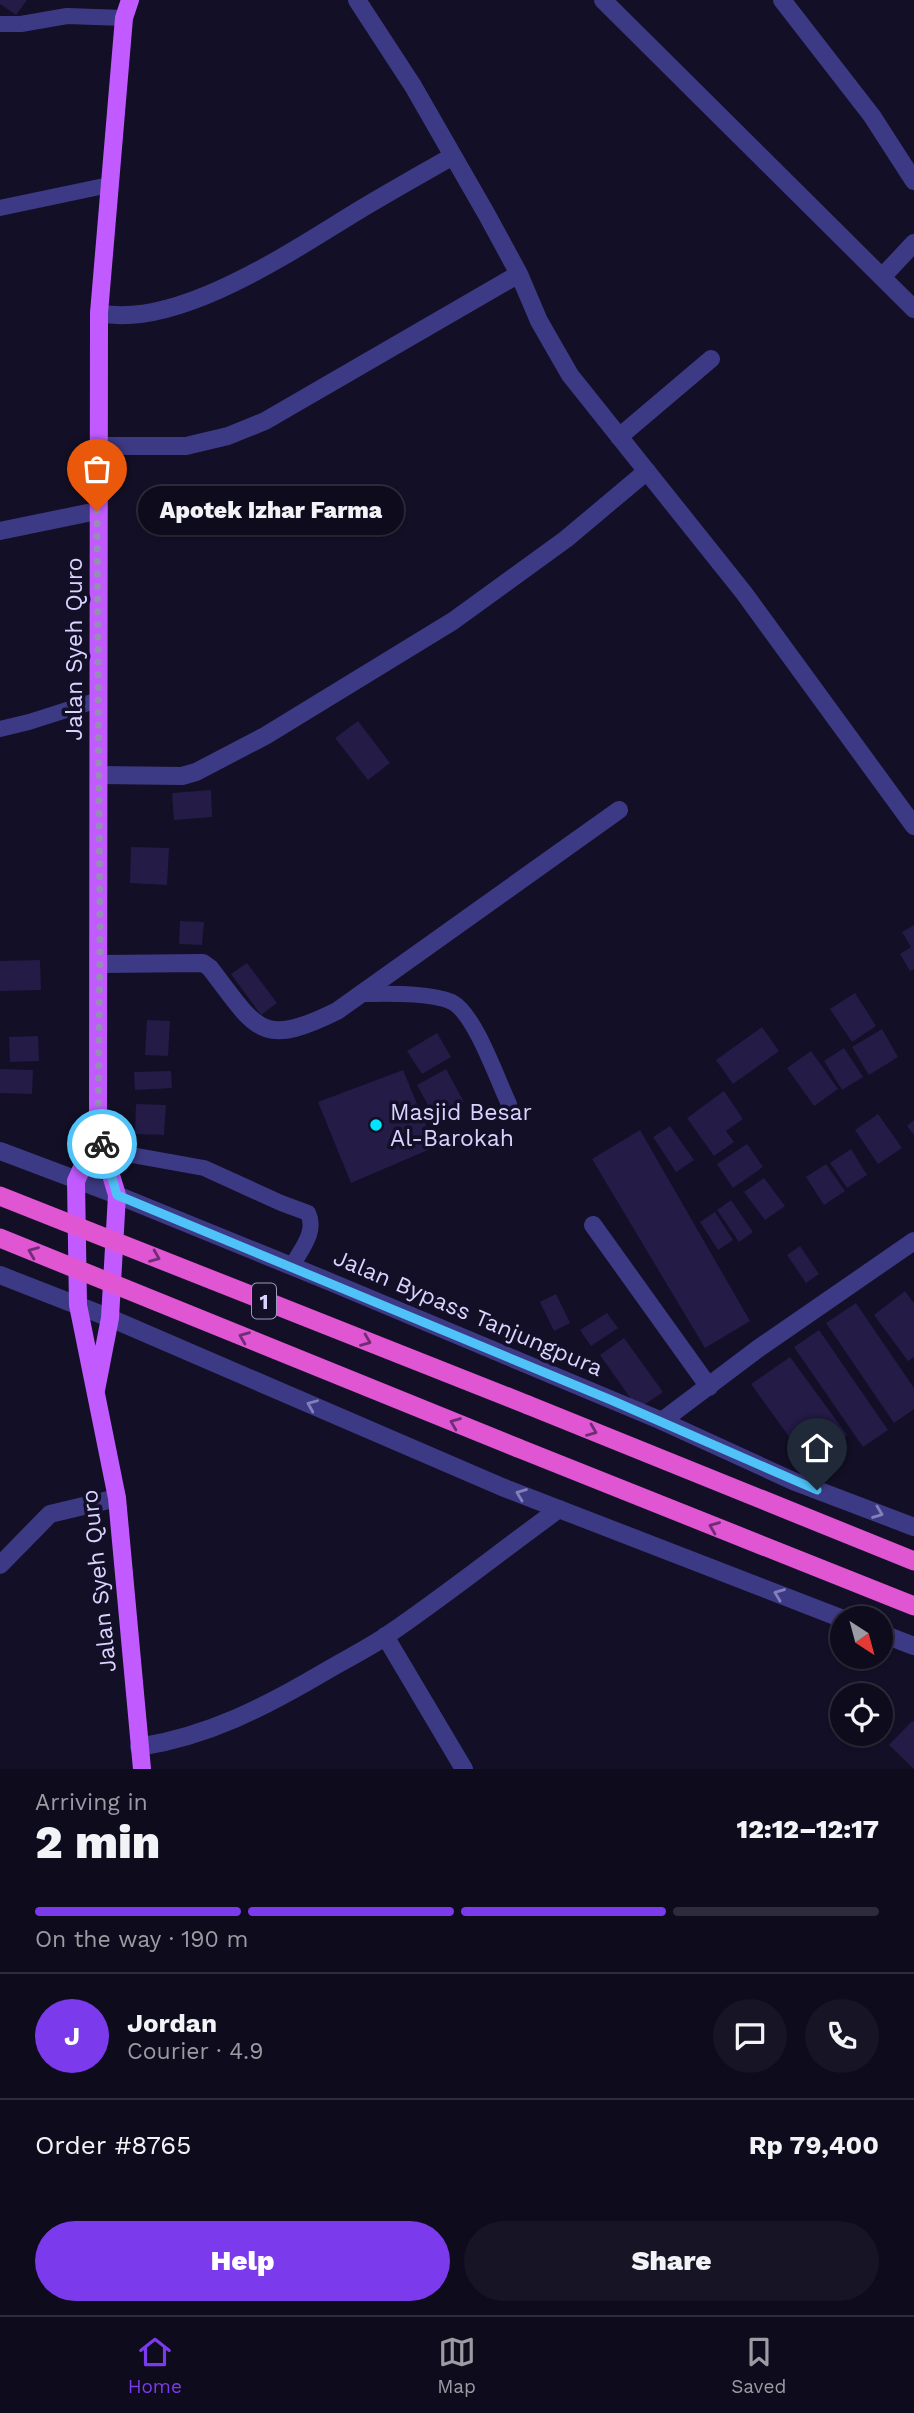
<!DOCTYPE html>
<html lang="en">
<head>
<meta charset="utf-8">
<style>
	body { margin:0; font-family:"Work Sans",sans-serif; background:#171425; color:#f1f3f6; height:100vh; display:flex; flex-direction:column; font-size:26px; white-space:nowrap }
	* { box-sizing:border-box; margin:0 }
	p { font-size:23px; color:#9b9ba3 }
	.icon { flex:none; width:38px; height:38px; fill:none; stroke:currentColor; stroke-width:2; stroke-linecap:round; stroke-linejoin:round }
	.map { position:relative; height:1769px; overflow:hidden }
	.details { display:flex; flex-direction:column; background:#0e0b1c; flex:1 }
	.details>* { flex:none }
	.needle { width:46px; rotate:144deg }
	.controls { position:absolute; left:830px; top:1606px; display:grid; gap:14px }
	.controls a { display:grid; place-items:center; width:63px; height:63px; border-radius:50%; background:#0e0b1c; box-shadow:0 2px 5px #0004,0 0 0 2px #2e2b3b; font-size:35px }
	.pin { position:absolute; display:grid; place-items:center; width:60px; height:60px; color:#fff; margin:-72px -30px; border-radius:50% 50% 50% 0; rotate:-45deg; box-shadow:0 0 7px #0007 }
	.pin .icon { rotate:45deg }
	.courier { position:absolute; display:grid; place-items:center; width:70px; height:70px; margin:-35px; border:5px solid #4fc3f7; border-radius:50%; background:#fff; color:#222; box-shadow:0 2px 9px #0007 }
	.bubble { position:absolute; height:49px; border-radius:24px; background:#0e0b1c; box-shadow:0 2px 5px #0004,0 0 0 2px #2e2b3b; font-size:23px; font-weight:800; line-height:49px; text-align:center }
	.headline em { font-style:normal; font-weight:800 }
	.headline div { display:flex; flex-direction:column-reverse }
	.headline { display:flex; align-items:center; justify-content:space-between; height:119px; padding:0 35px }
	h1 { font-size:46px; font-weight:800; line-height:52px }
	.bar { display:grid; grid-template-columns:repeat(4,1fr); gap:10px 7px; align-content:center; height:84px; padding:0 35px }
	.bar i { height:9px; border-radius:5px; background:#2e2b3b }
	.bar .on { background:#7c3aed }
	.bar p { grid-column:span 4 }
	.line { display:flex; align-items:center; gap:18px; padding:0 35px; border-top:2px solid #2e2b3b }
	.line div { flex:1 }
	.round { display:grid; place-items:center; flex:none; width:74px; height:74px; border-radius:37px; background:#171425 }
	.cta { display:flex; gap:14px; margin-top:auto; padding:14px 35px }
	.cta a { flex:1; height:80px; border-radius:42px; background:#7c3aed; color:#fff; font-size:28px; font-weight:800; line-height:80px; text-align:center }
	.cta a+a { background:#171425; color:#f1f3f6 }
	.tabs { display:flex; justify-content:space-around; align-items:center; height:98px; border-top:2px solid #2e2b3b; background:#0e0b1c; font-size:19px; color:#9b9ba3 }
	.tabs a { display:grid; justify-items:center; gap:4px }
	.tabs .on { color:#7c3aed }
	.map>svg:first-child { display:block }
	.building { fill:#241b47 }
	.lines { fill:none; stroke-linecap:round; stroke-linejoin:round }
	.service { stroke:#3d3a85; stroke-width:16 }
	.minor { stroke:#3d3a85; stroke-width:18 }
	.tertiary { stroke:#3d3a85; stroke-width:18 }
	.primary { stroke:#c25bff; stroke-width:18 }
	.trunk { stroke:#e055d1; stroke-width:19 }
	.trunk-bridge { stroke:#e055d1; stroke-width:19 }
	.oneway { stroke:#6f2e73 }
	.oneway2 { stroke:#837fbc }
	.done { stroke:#948fb3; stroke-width:7; stroke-dasharray:0 12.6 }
	.route { stroke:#4fc3f7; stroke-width:9 }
	.poi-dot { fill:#00e5ff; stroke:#130f26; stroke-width:2.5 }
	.labels { text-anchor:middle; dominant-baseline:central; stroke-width:7; stroke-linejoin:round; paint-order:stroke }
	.shield { fill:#130f26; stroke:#9e99be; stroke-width:2 }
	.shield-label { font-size:21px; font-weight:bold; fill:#d9d4ff }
	.street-label { font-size:23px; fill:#d9d4ff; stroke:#130f26 }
	.poi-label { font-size:23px; fill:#d9d4ff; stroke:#130f26; text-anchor:start }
</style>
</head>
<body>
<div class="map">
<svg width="914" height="1769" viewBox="0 0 914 1769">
	<rect width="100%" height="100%" fill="#130f26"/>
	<path class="building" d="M 0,0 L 27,0 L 16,15 L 0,4 Z
		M 358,721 L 390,763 L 368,780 L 335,738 Z
		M 211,790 L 212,817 L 174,820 L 172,793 Z
		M 131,847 L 169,848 L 167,885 L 130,883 Z
		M 180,921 L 204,922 L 202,945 L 179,944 Z
		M 914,925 L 914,969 L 910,971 L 900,954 L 911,947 L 902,932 Z
		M 40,960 L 41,990 L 0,991 L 0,961 Z
		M 247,963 L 277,1003 L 261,1015 L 231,974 Z
		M 855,993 L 876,1026 L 852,1042 L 830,1009 Z
		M 147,1020 L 170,1021 L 168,1056 L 145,1055 Z
		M 762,1027 L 779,1051 L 733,1084 L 716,1060 Z
		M 882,1029 L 898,1057 L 869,1075 L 852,1047 Z
		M 437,1033 L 451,1057 L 422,1074 L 407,1051 Z
		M 38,1036 L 39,1061 L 10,1062 L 9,1037 Z
		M 844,1048 L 863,1077 L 842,1090 L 824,1061 Z
		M 811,1051 L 838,1089 L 814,1106 L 787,1068 Z
		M 0,1069 L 33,1070 L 32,1094 L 0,1093 Z
		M 446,1069 L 464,1102 L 435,1118 L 417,1085 Z
		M 403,1070 L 435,1147 L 351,1183 L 318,1102 Z
		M 171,1071 L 172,1088 L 135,1090 L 134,1072 Z
		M 724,1091 L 743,1119 L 726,1131 L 734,1142 L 714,1156 L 687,1118 Z
		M 136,1104 L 166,1105 L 164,1135 L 135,1134 Z
		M 878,1114 L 902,1148 L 878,1164 L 855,1130 Z
		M 914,1120 L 914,1135 L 907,1126 Z
		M 670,1126 L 694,1160 L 676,1172 L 653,1137 Z
		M 640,1130 L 750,1321 L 705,1348 L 592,1159 Z
		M 747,1144 L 763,1167 L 733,1188 L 717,1164 Z
		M 851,1149 L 867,1175 L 847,1188 L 830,1163 Z
		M 826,1164 L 845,1191 L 824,1205 L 806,1177 Z
		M 764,1178 L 785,1206 L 765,1220 L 744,1192 Z
		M 731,1200 L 753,1232 L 739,1242 L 717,1210 Z
		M 715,1212 L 733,1240 L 718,1250 L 700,1222 Z
		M 800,1246 L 819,1274 L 806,1283 L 787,1255 Z
		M 905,1291 L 914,1303 L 914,1357 L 908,1361 L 874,1315 Z
		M 556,1294 L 570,1323 L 554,1331 L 540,1302 Z
		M 856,1303 L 914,1388 L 914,1409 L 894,1423 L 826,1323 Z
		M 607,1313 L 618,1328 L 591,1346 L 580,1330 Z
		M 819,1330 L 888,1430 L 863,1447 L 794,1347 Z
		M 624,1338 L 663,1392 L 638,1409 L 600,1355 Z
		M 790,1357 L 847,1435 L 808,1463 L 751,1384 Z
		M 912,1721 L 914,1722 L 914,1769 L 889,1745 Z"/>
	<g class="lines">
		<path class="service" d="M 0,24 L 21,24 L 67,16 L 124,18
			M 0,208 L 109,185
			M 0,729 L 29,722 L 98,700
			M 361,994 C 385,994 430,992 452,1002 C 475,1014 497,1079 509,1104
			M 104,1150 L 204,1168 L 281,1203 L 308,1213 C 317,1232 301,1249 292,1266"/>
		<path class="minor" d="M 357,0 L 413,86 L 487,215 L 519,274 L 539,321 L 570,375 L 744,593 L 914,826
			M 603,0 L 914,309
			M 782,0 L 872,116 L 914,181
			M 883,276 L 914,243
			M 99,313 C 178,330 295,249 361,209 C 391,191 423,173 453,156
			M 619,437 L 711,359
			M 98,446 L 186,446 L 228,436 L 265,421 L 519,274
			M 0,531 L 97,511
			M 99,775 L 182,776 L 196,772 L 265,736 L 453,621 L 566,539 L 647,471
			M 100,964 L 203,963 L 210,968 C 257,1029 260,1049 337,1011 L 619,810
			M 593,1225 L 709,1387
			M 662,1421 L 759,1348 L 914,1241
			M 0,1565 L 50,1514 L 117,1498
			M 385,1636 L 464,1769
			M 139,1747 C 209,1736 265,1707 326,1671 C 346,1659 367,1649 386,1636 C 445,1596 501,1551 559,1509"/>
		<path class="tertiary" d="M 0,1151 L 117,1195 L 328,1281 L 662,1421 L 793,1481 L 914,1527
			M 0,1275 L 110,1318 L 502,1487 L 843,1619
			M 880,1633 L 914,1646"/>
		<path class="primary" d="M 98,1132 L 76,1181 L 78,1305 L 117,1498 L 142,1769
			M 96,1390 L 110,1318 L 117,1195 L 98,1132 L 99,313 L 124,18 L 130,0"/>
		<path class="trunk" d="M 528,1405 L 914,1561
			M 518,1448 L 914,1606"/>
		<path class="trunk-bridge" d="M 0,1196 L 528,1405
			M 0,1238 L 518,1448"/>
	</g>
	<defs><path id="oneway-chevron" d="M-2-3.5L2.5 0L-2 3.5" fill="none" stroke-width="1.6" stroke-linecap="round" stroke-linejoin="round" transform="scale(1.75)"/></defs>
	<g class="oneway">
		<use href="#oneway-chevron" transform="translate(33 1252) rotate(-158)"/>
		<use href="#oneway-chevron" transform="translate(155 1257) rotate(22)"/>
		<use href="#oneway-chevron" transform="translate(244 1337) rotate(-158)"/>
		<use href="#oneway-chevron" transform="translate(366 1341) rotate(22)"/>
		<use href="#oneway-chevron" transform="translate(455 1423) rotate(-158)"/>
		<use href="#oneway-chevron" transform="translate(592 1431) rotate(22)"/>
		<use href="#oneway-chevron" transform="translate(714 1527) rotate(-158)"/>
	</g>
	<g class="oneway2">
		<use href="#oneway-chevron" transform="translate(312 1405) rotate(-157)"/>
		<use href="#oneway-chevron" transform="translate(521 1494) rotate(-159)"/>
		<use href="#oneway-chevron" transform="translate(878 1513) rotate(21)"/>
		<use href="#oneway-chevron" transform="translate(779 1594) rotate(-159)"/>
	</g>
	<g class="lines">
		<path class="done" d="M 97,511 L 100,937 L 98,1132 L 102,1144"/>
		<path class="route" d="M 102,1144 L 117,1195 L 611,1400 L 817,1490"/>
	</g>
	<circle class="poi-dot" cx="376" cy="1125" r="7"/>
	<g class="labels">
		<rect class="shield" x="252" y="1283.5" width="24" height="35" rx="5"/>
		<g class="shield-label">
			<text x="264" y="1301">1</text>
		</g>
		<g class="street-label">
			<text transform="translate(74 649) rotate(-90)">Jalan Syeh Quro</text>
			<text transform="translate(468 1313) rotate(23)">Jalan Bypass Tanjungpura</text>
			<text transform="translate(99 1581) rotate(-96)">Jalan Syeh Quro</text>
		</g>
		<g class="poi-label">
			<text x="390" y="1112">Masjid Besar<tspan x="390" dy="26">Al-Barokah</tspan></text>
		</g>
	</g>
</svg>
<div class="controls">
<a><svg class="needle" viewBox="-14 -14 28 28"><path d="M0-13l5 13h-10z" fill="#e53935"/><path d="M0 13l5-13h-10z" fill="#9b9ba3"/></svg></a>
<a><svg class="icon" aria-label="locate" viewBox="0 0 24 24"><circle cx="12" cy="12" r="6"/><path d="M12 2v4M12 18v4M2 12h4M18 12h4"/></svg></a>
</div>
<div class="pin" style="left:97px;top:511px;background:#ea580c"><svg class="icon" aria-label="bag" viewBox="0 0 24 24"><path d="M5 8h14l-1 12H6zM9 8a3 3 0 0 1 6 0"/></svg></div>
<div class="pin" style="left:817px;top:1490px;background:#1f2937"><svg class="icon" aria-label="home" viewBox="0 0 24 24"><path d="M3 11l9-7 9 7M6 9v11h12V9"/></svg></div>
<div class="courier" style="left:102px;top:1144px"><svg class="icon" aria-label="bike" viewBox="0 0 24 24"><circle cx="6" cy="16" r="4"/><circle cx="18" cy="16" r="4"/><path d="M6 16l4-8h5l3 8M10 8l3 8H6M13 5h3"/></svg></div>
<div class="bubble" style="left:138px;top:486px;width:266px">Apotek Izhar Farma</div>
</div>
<section class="details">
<div class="headline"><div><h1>2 min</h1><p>Arriving in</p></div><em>12:12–12:17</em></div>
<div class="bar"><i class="on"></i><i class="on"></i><i class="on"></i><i></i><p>On the way · 190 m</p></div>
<div class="line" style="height:126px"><b class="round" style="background:#7c3aed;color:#fff">J</b><div><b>Jordan</b><p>Courier · 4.9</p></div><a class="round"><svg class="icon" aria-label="chat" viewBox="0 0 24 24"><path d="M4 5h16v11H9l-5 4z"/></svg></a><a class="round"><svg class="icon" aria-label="phone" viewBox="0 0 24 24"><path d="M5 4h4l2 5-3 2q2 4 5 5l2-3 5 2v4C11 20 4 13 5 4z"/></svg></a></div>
<div class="line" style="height:91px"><div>Order #8765</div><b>Rp 79,400</b></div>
<div class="cta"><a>Help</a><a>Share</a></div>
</section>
<nav class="tabs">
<a class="on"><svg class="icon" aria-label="home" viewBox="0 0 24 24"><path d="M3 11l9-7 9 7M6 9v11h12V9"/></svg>Home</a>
<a><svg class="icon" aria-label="map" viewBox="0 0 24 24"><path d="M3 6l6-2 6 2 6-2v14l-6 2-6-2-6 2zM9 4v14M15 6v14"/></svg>Map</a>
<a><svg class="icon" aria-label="saved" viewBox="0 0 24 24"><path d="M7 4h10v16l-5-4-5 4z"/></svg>Saved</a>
</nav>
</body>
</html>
